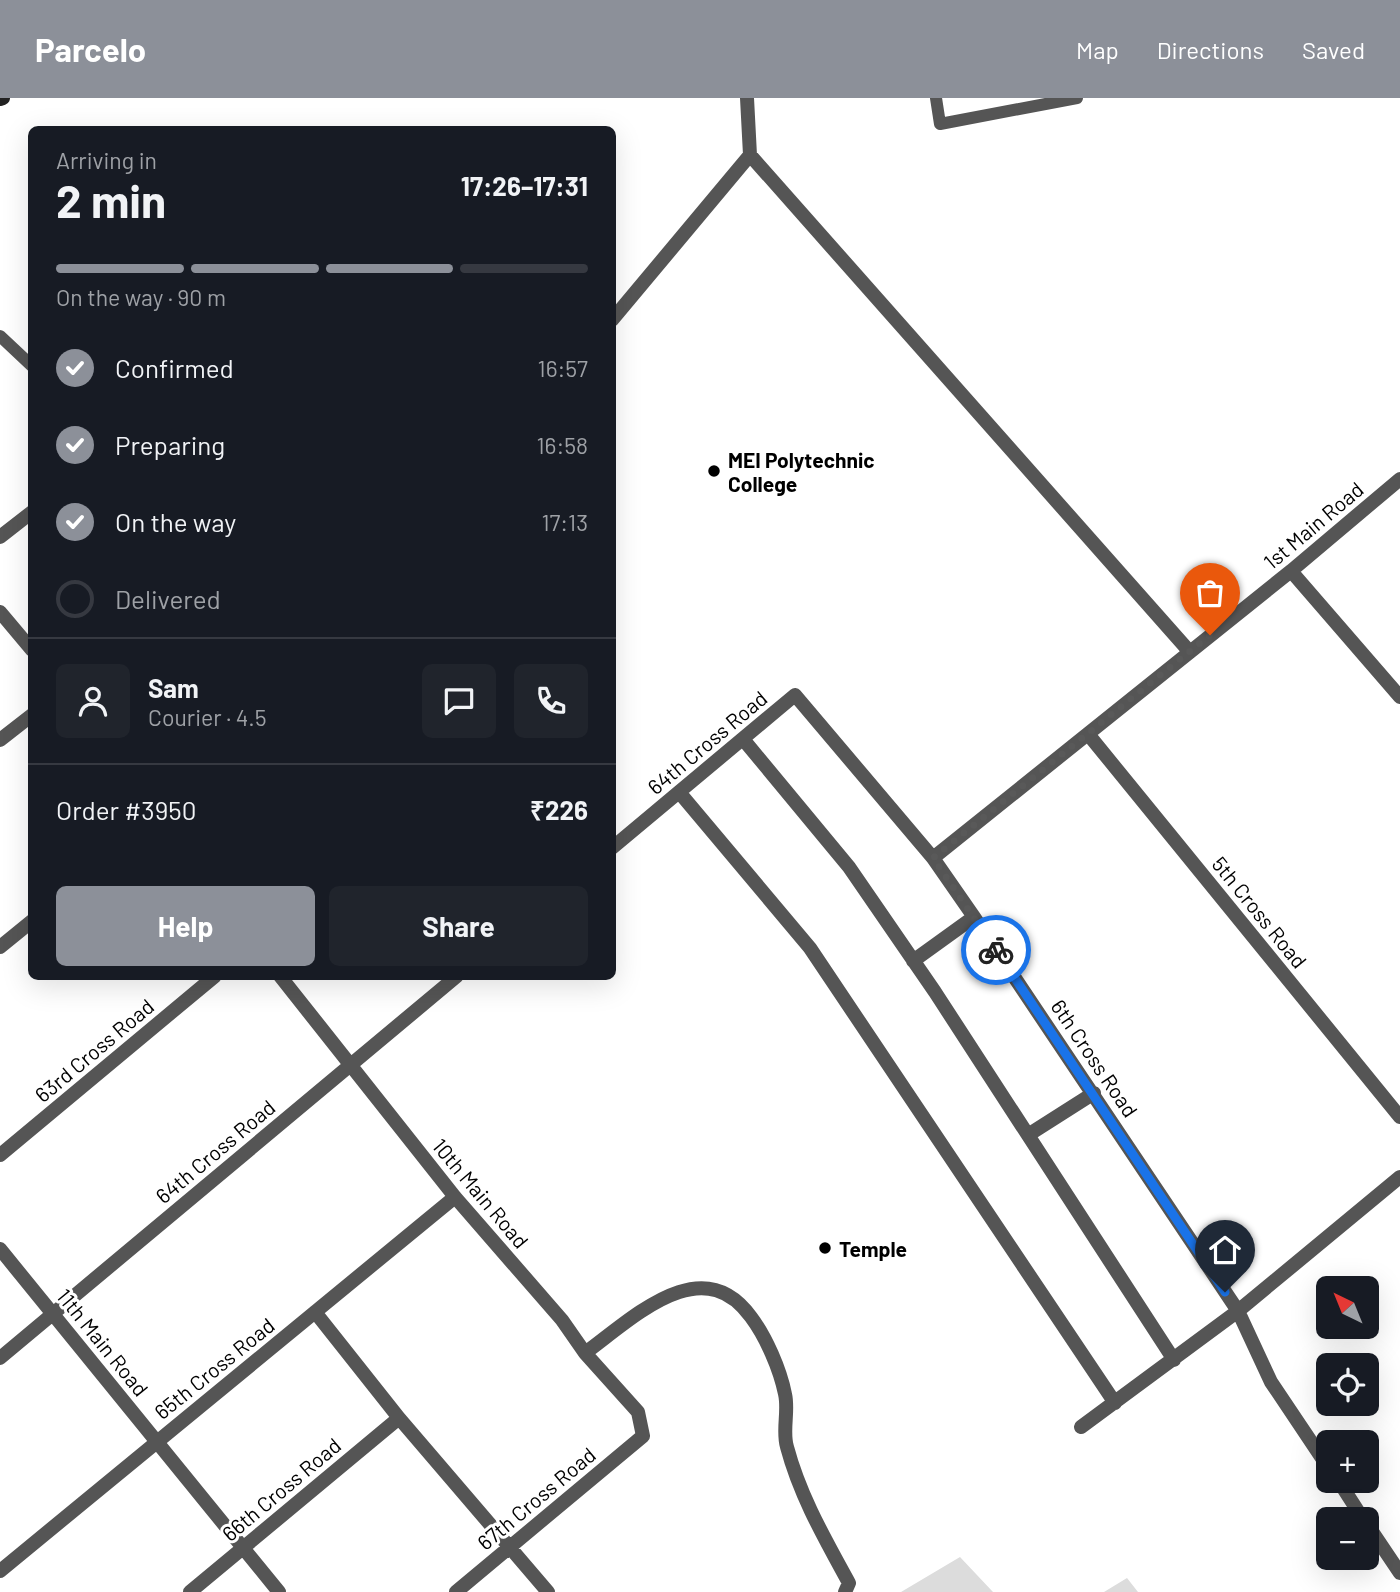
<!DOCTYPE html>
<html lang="en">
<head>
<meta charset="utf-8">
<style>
	body { margin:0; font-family:Barlow,sans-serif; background:#20242c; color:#f1f3f6; height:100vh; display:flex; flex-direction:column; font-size:26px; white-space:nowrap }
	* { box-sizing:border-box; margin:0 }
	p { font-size:23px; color:#9ea1a6 }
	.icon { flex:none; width:38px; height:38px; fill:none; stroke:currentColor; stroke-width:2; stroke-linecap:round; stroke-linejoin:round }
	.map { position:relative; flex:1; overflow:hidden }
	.panel { position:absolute; left:28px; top:28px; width:588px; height:854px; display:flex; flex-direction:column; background:#171b24; border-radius:10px; box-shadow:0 7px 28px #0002 }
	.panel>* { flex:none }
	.needle { width:46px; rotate:317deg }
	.fabs { position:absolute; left:1316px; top:1178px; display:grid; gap:14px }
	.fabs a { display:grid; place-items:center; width:63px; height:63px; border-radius:10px; background:#171b24; box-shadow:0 7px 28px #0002; font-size:35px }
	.pin { position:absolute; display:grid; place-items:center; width:60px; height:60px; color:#fff; margin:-72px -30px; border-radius:50% 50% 50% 0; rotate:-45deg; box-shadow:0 0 7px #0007 }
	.pin .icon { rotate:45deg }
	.courier { position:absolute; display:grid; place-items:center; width:70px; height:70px; margin:-35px; border:5px solid #1a73e8; border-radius:50%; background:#fff; color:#222; box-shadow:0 2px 9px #0007 }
	.overview em { font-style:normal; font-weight:700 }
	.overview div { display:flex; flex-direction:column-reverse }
	.overview { display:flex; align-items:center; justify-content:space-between; height:119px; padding:0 28px }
	h1 { font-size:46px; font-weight:700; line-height:52px }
	.bar { display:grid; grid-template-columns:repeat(4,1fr); gap:10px 7px; align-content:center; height:84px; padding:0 28px }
	.bar i { height:9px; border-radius:5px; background:#363941 }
	.bar .active { background:#8c9099 }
	.bar p { grid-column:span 4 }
	.line { display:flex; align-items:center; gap:18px; padding:0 28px; border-top:2px solid #363941 }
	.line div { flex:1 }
	.round { display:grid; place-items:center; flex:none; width:74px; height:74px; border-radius:10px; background:#20242c }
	ol { padding:0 28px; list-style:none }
	li { display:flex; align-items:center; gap:21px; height:77px }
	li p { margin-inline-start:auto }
	li .icon { padding:7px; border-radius:50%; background:#8c9099; color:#fff; stroke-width:4 }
	li:last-child { color:#9ea1a6 }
	li i { width:38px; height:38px; border:4px solid #363941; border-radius:50% }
	.primary-button { display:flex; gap:14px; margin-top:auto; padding:14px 28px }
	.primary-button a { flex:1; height:80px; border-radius:10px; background:#8c9099; color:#fff; font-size:28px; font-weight:700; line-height:80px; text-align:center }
	.primary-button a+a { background:#20242c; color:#f1f3f6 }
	header { display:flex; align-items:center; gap:42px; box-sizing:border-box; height:98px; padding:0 35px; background:#8c9099; color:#fff }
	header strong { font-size:33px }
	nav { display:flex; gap:38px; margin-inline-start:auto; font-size:24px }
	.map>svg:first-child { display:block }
	.green { fill:#dcdcdc }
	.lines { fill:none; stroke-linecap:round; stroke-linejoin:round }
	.lane { stroke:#555; stroke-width:12 }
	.street { stroke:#555; stroke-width:14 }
	.secondary { stroke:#222; stroke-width:14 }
	.done { stroke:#595959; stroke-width:7; stroke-dasharray:0 12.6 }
	.route { stroke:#1a73e8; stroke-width:9 }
	.poi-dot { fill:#000; stroke:#fff; stroke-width:2.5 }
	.labels { text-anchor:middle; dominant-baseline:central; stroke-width:6; stroke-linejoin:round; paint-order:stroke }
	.poi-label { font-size:21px; font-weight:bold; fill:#000; stroke:#fff; text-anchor:start }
	.street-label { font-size:21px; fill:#000; stroke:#fff }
</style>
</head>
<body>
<header>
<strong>Parcelo</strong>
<nav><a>Map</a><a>Directions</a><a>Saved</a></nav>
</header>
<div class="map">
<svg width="1400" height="1494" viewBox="0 0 1400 1494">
	<rect width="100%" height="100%" fill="#fff"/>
	<path class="green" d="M 960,1459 L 993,1494 L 901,1494 Z
		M 1127,1480 L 1138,1494 L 1104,1494 Z"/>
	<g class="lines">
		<path class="lane" d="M 936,0 L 940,26 L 1077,0
			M 0,238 L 32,268"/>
		<path class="street" d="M 747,0 L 750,57 L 1189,553
			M 612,222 L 750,57
			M 0,439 L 32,414
			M 1291,473 L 1400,599
			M 0,514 L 32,552
			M 1088,636 L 1400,1019
			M 743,641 L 849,769 L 935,894 L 1174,1262
			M 0,642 L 32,617
			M 679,694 L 810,850 L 1115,1305
			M 612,750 L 795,597 L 933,760 L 974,819 L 1238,1213 L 1271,1284 L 1328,1369
			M 933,760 L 1291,473 L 1400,381
			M 0,849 L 32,823
			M 913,863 L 974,819
			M 280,878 L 455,1099 L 562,1222 L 585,1255 L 638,1314 L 643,1338 L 456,1494
			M 1028,1037 L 1094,995
			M 0,1057 L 215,878
			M 0,1151 L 279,1494
			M 315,1214 L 399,1320 L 548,1494
			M 585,1255 C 633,1220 702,1151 751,1219 C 766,1239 780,1271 785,1296 C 789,1313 782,1333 787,1349 C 800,1398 825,1441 849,1485 L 845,1494
			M 0,1260 L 457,878
			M 1081,1329 L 1238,1213 L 1400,1079
			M 1338,1382 L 1363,1421
			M 1367,1426 L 1400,1475
			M 0,1473 L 455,1099
			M 190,1494 L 399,1320"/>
		<path class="secondary" d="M 0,1 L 3,0"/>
	</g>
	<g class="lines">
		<path class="done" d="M 996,852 L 933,760 L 1210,537"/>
		<path class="route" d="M 996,852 L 1225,1194"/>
	</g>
	<g class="poi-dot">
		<circle cx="714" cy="373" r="7"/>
		<circle cx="825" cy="1150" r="7"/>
	</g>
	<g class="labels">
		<g class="poi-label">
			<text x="728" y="361">MEI Polytechnic<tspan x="728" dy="24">College</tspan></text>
			<text x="839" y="1150">Temple</text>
		</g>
		<g class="street-label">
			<text transform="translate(1313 427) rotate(-40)">1st Main Road</text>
			<text transform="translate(707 644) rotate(-40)">64th Cross Road</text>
			<text transform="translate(1260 814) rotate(51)">5th Cross Road</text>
			<text transform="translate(94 952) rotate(-40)">63rd Cross Road</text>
			<text transform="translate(1095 960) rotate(56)">6th Cross Road</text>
			<text transform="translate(215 1053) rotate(-40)">64th Cross Road</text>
			<text transform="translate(481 1095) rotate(50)">10th Main Road</text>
			<text transform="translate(103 1244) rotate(51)">11th Main Road</text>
			<text transform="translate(214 1270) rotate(-39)">65th Cross Road</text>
			<text transform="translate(281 1391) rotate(-40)">66th Cross Road</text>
			<text transform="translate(536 1400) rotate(-40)">67th Cross Road</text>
		</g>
	</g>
</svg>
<div class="fabs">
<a><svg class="needle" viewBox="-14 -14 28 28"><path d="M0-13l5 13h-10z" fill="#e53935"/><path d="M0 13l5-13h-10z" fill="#9ea1a6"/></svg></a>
<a><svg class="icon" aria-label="locate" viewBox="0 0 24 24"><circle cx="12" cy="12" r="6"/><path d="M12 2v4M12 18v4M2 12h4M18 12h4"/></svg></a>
<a>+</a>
<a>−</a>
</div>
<div class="pin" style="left:1210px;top:537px;background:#ea580c"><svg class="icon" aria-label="bag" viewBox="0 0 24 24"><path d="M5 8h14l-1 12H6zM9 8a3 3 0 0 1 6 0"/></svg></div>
<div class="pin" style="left:1225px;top:1194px;background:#1f2937"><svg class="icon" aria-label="home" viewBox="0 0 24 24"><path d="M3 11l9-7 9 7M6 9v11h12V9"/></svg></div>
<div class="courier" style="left:996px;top:852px"><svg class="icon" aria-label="bike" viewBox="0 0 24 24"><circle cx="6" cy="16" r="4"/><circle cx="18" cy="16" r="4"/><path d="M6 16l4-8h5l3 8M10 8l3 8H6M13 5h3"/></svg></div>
<section class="panel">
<div class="overview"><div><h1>2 min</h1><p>Arriving in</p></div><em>17:26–17:31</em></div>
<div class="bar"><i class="active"></i><i class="active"></i><i class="active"></i><i></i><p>On the way · 90 m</p></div>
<ol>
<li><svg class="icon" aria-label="check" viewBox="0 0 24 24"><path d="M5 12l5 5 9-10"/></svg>Confirmed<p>16:57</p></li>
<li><svg class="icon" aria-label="check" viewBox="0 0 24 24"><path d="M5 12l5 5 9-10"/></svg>Preparing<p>16:58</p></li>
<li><svg class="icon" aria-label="check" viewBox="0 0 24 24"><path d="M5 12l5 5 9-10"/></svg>On the way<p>17:13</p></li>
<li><i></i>Delivered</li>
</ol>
<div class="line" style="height:126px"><a class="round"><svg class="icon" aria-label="person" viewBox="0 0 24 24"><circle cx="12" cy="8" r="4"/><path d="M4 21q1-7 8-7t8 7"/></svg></a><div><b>Sam</b><p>Courier · 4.5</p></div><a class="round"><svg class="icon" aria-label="chat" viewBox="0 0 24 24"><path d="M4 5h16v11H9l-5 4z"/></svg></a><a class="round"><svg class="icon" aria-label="phone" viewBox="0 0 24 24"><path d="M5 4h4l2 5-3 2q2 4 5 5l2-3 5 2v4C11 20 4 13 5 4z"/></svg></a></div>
<div class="line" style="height:91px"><div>Order #3950</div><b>₹226</b></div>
<div class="primary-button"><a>Help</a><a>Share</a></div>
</section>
</div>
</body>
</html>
